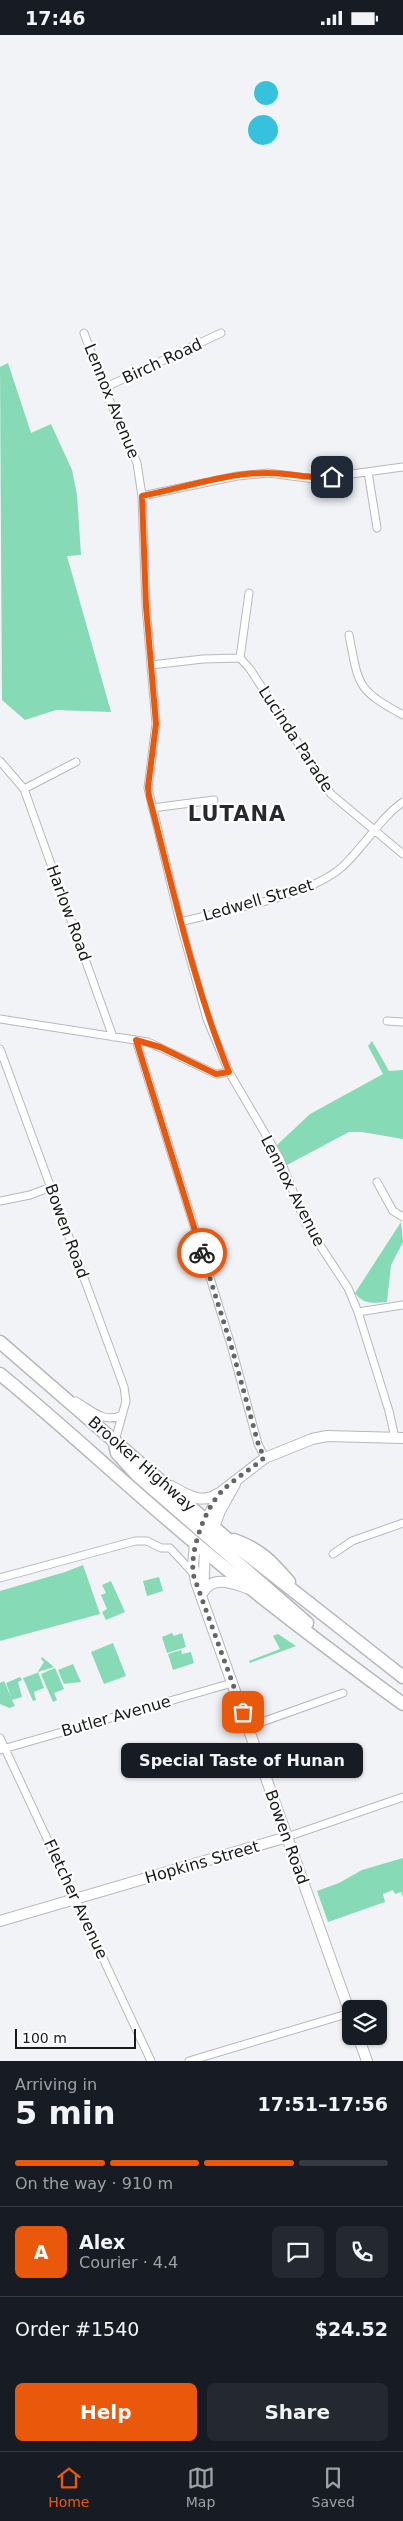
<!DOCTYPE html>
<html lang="en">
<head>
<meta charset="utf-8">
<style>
	body { margin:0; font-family:"DejaVu Sans",sans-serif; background:#242831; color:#f1f3f6; height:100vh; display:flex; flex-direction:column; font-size:19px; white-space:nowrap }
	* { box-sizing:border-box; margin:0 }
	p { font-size:16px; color:#9ea1a6 }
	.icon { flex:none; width:28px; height:28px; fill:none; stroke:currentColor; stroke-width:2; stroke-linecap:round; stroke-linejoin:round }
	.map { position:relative; height:2026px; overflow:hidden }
	.side { display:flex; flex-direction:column; background:#171b24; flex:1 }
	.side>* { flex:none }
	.buttons { position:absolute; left:342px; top:1965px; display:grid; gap:10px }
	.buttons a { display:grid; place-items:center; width:45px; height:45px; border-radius:8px; background:#171b24; box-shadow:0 1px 4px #0004; font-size:25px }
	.scale { position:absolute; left:15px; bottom:12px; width:121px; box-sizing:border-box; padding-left:5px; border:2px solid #18191a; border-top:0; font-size:14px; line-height:18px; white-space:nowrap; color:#18191a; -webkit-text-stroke:4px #fff; paint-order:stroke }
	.pin { position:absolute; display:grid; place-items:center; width:42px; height:42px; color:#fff; margin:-21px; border-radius:10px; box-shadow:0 2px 8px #0006 }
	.courier { position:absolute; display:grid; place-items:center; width:50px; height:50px; margin:-25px; border:4px solid #ea580c; border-radius:50%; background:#fff; color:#222; box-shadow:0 1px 6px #0007 }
	.bubble { position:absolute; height:35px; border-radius:8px; background:#171b24; box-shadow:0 1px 4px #0004; font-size:16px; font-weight:600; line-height:35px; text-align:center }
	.summary em { font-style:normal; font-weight:600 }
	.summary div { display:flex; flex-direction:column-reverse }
	.summary { display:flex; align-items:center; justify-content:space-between; height:85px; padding:0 15px }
	h1 { font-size:32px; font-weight:600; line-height:38px }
	.bar { display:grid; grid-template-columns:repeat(4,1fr); gap:8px 5px; align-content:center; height:60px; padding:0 15px }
	.bar i { height:6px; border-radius:4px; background:#363941 }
	.bar .active { background:#ea580c }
	.bar p { grid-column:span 4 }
	.line { display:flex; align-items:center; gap:12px; padding:0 15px; border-top:1px solid #363941 }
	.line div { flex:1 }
	.round { display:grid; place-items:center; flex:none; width:52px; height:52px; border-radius:8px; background:#242831 }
	.primary-button { display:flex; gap:10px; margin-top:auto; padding:10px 15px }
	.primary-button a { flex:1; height:58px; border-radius:8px; background:#ea580c; color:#fff; font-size:20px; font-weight:600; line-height:58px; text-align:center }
	.primary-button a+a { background:#242831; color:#f1f3f6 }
	.status { display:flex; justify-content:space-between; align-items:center; height:35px; padding:0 25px; background:#171b24; direction:ltr }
	.status svg { height:14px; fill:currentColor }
	.tab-bar { display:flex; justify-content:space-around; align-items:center; height:70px; border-top:1px solid #363941; background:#171b24; font-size:14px; color:#9ea1a6 }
	.tab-bar a { display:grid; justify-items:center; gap:2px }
	.tab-bar .active { color:#ea580c }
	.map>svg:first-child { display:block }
	.green { fill:#86dab6 }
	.water { fill:#36c2dc }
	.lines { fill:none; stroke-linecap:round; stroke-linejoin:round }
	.street-casing { stroke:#b7b8bc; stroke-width:9 }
	.secondary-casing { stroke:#b7b8bc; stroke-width:12 }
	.highway-casing { stroke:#b7b8bc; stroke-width:15 }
	.street { stroke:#fff; stroke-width:7 }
	.secondary { stroke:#fff; stroke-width:10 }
	.highway { stroke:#fff; stroke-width:12 }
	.done { stroke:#646567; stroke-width:5; stroke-dasharray:0 9 }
	.route { stroke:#ea580c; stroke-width:6 }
	.labels { text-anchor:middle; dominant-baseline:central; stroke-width:4.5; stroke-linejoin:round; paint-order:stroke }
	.street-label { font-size:16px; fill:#18191a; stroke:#fff }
	.district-label { font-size:21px; font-weight:bold; letter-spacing:1px; fill:#29292d; stroke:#fff }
</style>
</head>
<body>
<div class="status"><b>17:46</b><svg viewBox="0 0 49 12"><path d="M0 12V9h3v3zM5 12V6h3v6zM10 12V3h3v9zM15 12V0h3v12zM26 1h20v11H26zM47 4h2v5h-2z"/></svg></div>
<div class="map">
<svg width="403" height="2026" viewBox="0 0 403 2026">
	<rect width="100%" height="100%" fill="#f2f3f7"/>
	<path class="green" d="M 8,328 L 31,398 L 51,389 L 72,435 L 77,460 L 81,520 L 67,521 L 111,677 L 56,675 L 25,685 L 2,665 L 0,332 Z
		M 372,1006 L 389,1036 L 403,1035 L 403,1104 L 362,1097 L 349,1097 L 287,1130 L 277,1110 L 310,1079 L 383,1039 L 368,1011 Z
		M 401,1187 L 403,1207 L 391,1230 L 387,1267 C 373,1268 364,1270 355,1258 Z
		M 83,1530 L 100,1579 L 0,1606 L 0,1556 L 65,1537 Z
		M 159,1542 L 163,1556 L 147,1561 L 143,1546 Z
		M 111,1546 L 125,1577 L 106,1585 L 102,1577 L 107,1574 L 101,1560 L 106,1558 L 102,1550 Z
		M 172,1598 L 174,1601 L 182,1598 L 186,1612 L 167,1618 L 162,1602 Z
		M 278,1599 L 296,1611 L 250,1628 L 249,1626 L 280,1614 L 273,1601 Z
		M 113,1608 L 126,1641 L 104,1649 L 91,1617 Z
		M 181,1615 L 182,1619 L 191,1617 L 194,1628 L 173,1635 L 168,1619 Z
		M 42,1622 L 54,1632 L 38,1637 L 44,1653 L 34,1657 L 36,1665 L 33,1666 L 23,1643 L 37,1638 L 44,1627 L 41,1624 Z
		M 73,1629 L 81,1647 L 64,1649 L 58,1635 Z
		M 55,1633 L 64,1654 L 54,1658 L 57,1665 L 53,1667 L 41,1639 Z
		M 20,1642 L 22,1645 L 18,1647 L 22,1662 L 12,1665 L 15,1671 L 9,1673 L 0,1669 L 0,1648 L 4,1646 L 12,1664 L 6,1648 Z
		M 403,1823 L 403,1862 L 401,1857 L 395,1859 L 393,1855 L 383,1859 L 385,1867 L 328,1887 L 317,1856 L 339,1848 L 362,1835 Z"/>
	<path class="water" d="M254 58a12 12 0 1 1 24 0a12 12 0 1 1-24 0Z
		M248 95a15 15 0 1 1 30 0a15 15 0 1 1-30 0Z"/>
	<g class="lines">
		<g class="street-casing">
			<path id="street" d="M 84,298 L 104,353 L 137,428 L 142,461 L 146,571 L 156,689 L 148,753 L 180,887 L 207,984 L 229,1037 L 280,1124 L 306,1189 L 348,1253 L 358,1277 L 389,1376 L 395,1403
				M 104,353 L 221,298
				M 368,437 L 377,493
				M 142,461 L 237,441 L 268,438 L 315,444 L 403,432
				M 349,600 C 359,651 356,654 403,680
				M 240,623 L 249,558
				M 151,630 L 203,624 L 240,623 L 250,634 L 331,759 L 403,819
				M 0,726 L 24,754 L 113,1002
				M 24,754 L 76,727
				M 152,773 L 214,765
				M 180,887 C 226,875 308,862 342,832 C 364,812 379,784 403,767
				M 0,984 L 148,1007 L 216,1039 L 229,1037
				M 387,986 L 403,987
				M 136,1005 L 231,1310 L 258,1409 L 265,1423
				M 0,1014 L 124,1352 L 126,1366 L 115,1406
				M 377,1147 L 393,1176 L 403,1182
				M 0,1166 L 30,1160 L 51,1152
				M 358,1277 L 403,1270
				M 76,1366 C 91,1375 105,1389 122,1380
				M 333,1519 L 352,1506 L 403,1488
				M 0,1543 L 135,1506 L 147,1506 L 161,1513 L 170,1513 L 193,1538
				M 248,1692 L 343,1658
				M 0,1703 L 151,2026
				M 0,1715 L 232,1648
				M 287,1802 L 403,1762
				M 189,2026 L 350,1978"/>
		</g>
		<g class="secondary-casing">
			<path id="secondary" d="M 171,1451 C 186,1459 201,1470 217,1459
				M 206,1485 L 221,1457 L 265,1423 L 312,1404 L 327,1401 L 403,1403
				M 214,1492 L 220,1476 L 235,1449
				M 195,1509 L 193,1530 L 196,1547 L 351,1981
				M 203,1557 C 214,1539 234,1549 250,1554
				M 203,1557 L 205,1516
				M 0,1886 L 287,1802
				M 358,2001 L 367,2026"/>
		</g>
		<g class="highway-casing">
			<path id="highway" d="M 0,1307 L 225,1502 L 403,1642
				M 0,1339 C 66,1393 128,1452 194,1507 C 261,1564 332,1617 403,1669
				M 115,1409 L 117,1418 L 137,1440 L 307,1588
				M 234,1505 C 261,1515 271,1526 289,1547"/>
		</g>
		<use href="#street" class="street"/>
		<use href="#secondary" class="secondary"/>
		<use href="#highway" class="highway"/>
	</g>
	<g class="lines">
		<path class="done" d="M 202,1218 L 231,1310 L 258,1408 L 264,1423 C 251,1434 234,1444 222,1456 C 205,1473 188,1519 194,1542 L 243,1677"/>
		<path class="route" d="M 202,1218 L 136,1005 L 160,1012 L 216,1039 L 229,1037 C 193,948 173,854 149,761 L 148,752 L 156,689 L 146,571 L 142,461 C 183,453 226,438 267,438 C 290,438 310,444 332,442"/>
	</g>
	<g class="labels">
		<g class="street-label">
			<text transform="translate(162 326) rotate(-25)">Birch Road</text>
			<text transform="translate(112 366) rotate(68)">Lennox Avenue</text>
			<text transform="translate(296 704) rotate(57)">Lucinda Parade</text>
			<text transform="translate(258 865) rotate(-16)">Ledwell Street</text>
			<text transform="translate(69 878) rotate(70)">Harlow Road</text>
			<text transform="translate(293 1156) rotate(63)">Lennox Avenue</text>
			<text transform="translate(67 1196) rotate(70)">Bowen Road</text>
			<text transform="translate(142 1429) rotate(41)">Brooker Highway</text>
			<text transform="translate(116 1681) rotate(-16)">Butler Avenue</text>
			<text transform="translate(287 1802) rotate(70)">Bowen Road</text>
			<text transform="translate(202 1827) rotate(-16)">Hopkins Street</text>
			<text transform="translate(76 1864) rotate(65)">Fletcher Avenue</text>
		</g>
		<g class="district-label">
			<text x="237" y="779">LUTANA</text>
		</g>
	</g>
</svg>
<div class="buttons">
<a><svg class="icon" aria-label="layers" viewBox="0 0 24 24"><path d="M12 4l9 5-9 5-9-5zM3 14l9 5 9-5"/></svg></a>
</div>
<div class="scale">100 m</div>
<div class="pin" style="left:243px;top:1677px;background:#ea580c"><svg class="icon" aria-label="bag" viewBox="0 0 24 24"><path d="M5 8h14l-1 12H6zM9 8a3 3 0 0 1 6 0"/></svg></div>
<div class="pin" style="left:332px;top:442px;background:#1f2937"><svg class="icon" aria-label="home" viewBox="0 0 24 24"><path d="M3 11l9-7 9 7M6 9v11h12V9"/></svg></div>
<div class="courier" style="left:202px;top:1218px"><svg class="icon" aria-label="bike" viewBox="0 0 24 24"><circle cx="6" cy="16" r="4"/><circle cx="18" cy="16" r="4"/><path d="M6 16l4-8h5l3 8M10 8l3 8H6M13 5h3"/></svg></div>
<div class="bubble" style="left:121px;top:1708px;width:242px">Special Taste of Hunan</div>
</div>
<section class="side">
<div class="summary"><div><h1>5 min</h1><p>Arriving in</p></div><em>17:51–17:56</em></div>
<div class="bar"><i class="active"></i><i class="active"></i><i class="active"></i><i></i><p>On the way · 910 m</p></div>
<div class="line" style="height:90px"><b class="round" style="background:#ea580c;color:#fff">A</b><div><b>Alex</b><p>Courier · 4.4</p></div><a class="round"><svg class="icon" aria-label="chat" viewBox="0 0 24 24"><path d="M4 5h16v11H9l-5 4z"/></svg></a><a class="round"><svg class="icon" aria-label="phone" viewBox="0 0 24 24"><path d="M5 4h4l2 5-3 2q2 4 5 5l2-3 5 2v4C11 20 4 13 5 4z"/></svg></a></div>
<div class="line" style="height:65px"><div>Order #1540</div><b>$24.52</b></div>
<div class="primary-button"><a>Help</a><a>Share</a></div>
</section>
<nav class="tab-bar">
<a class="active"><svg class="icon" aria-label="home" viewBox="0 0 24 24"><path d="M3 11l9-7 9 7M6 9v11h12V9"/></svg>Home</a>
<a><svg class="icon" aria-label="map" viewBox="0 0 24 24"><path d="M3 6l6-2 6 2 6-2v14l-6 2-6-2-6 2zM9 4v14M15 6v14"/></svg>Map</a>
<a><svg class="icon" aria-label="saved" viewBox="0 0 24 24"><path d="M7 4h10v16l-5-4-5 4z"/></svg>Saved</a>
</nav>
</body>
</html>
